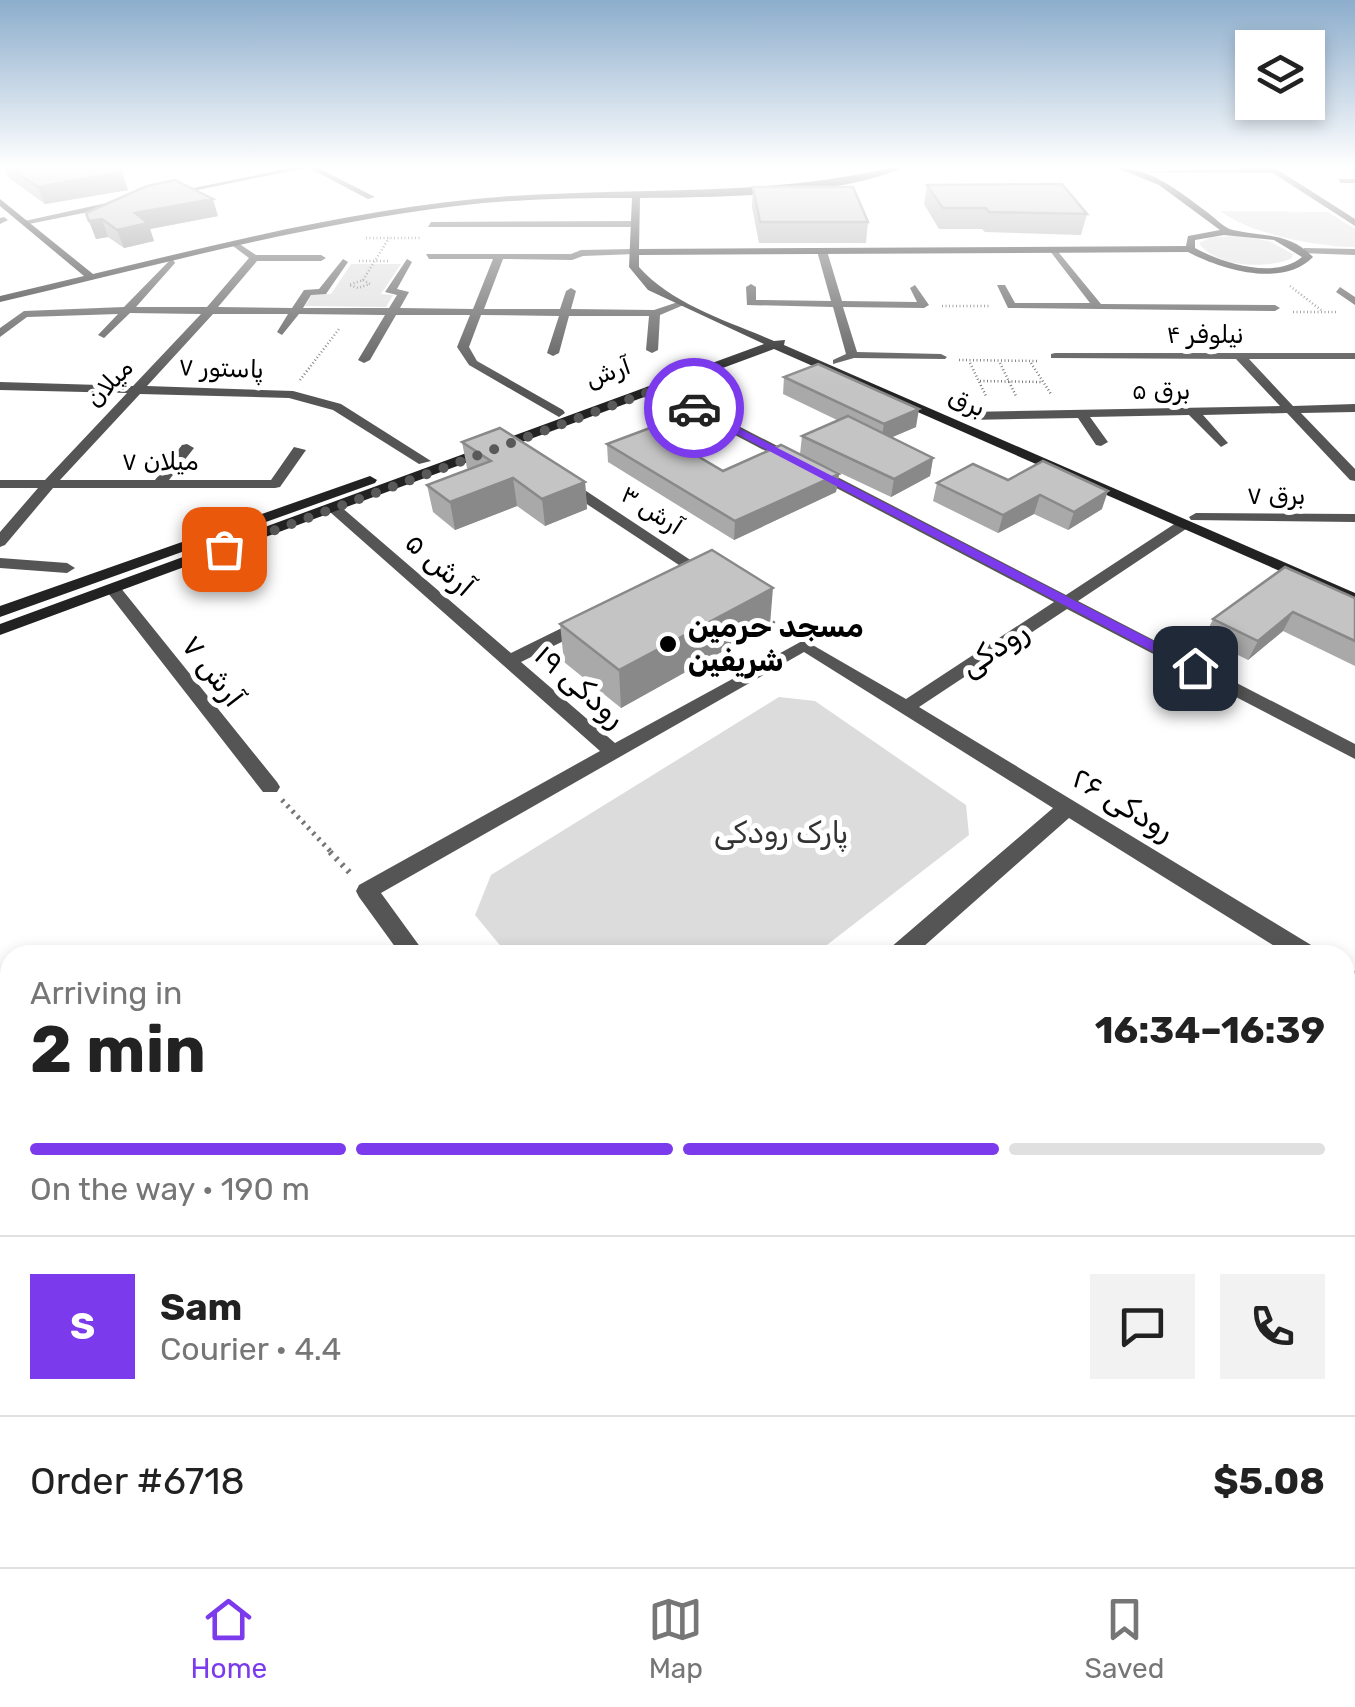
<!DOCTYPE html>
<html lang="en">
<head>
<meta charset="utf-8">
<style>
	body { margin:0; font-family:Rubik,Cairo,sans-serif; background:#f2f2f2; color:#222; height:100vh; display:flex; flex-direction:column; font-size:38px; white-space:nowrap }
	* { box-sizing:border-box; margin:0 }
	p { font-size:32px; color:#767676 }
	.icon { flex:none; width:55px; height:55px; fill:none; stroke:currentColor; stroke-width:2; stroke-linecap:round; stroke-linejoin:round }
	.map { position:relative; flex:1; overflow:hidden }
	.drawer { position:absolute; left:0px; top:945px; width:1355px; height:622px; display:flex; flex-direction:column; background:#fff; border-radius:30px 30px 0 0; box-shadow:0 5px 15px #0003 }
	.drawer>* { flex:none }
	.fabs { position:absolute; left:1235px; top:30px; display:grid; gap:20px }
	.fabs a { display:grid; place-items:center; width:90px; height:90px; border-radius:0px; background:#fff; box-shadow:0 5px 15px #0003; font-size:50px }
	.pin { position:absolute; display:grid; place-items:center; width:85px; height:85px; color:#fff; margin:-42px; border-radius:20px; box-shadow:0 5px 15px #0006 }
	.courier { position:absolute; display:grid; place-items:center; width:100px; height:100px; margin:-50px; border:8px solid #7c3aed; border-radius:50%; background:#fff; color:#222; box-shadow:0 2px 12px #0007 }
	.head em { font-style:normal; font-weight:700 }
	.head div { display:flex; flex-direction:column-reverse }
	.head { display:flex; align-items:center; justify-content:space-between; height:170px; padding:0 30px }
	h1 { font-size:65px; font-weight:700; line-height:75px }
	.bar { display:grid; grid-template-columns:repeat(4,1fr); gap:15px 10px; align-content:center; height:120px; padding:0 30px }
	.bar i { height:12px; border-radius:8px; background:#e0e0e0 }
	.bar .on { background:#7c3aed }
	.bar p { grid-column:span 4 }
	.line { display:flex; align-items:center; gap:25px; padding:0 30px; border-top:2px solid #e0e0e0 }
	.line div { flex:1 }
	.round { display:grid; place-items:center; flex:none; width:105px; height:105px; border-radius:0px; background:#f2f2f2 }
	.dock { display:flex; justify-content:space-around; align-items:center; height:140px; border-top:2px solid #e0e0e0; background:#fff; font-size:28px; color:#767676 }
	.dock a { display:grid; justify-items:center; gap:5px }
	.dock .on { color:#7c3aed }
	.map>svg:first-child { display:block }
	.green { fill:#dcdcdc }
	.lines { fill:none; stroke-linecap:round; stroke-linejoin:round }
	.path-far2 { stroke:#777; stroke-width:2.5; stroke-dasharray:1 2.5; stroke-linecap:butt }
	.path-far1 { stroke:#777; stroke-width:5; stroke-dasharray:2.5 5; stroke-linecap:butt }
	.path { stroke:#777; stroke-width:6; stroke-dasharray:2.5 6; stroke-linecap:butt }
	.street { fill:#555; fill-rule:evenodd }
	.secondary { fill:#222; fill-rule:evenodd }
	.wall { fill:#a9a9a9 }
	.shaded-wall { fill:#898989 }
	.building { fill:#c4c4c4; stroke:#898989; stroke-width:2.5 }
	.route { fill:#7c3aed }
	.done { stroke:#595959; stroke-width:10; stroke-dasharray:0 18 }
	.poi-dot { fill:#000; stroke:#fff; stroke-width:4 }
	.labels { text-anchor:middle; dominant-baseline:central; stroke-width:10; stroke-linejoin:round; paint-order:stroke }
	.far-street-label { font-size:25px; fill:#000; stroke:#fff }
	.street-label { font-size:30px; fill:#000; stroke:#fff }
	.poi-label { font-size:30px; font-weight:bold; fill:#000; stroke:#fff; text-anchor:start }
	.park-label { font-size:30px; fill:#333; stroke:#fff }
</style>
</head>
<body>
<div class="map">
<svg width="1355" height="1567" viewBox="0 0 1355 1567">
	<rect width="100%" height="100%" fill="#fff"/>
	<path class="green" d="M 1220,211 L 1328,212 L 1355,229 L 1355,247 C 1317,247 1250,234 1220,211 Z
		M 1239,236 L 1269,241 L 1293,254 L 1292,258 C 1268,270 1214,267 1199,243 L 1212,237 Z
		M 351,264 L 401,264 L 381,294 L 393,295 L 386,307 L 305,306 L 312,294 L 331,294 Z
		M 779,697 L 815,701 L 966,805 L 969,835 L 814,955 L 508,955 L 475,915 L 491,875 Z"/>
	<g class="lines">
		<path class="path-far2" d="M 366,238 L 420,238
			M 359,261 L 388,261
			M 363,280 L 370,284 L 358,288 L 349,285 Z
			M 363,280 L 389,238
			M 1290,286 L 1321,310
			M 942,306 L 991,306
			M 1293,312 L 1337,312
			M 959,360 L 1038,361
			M 970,363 L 986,396
			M 1000,363 L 1016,396
			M 1031,363 L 1051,394
			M 300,380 L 339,329
			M 980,381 L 1043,382"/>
		<path class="path-far1" d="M 766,618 L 785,632
			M 282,800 L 333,854"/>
		<path class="path" d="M 330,852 L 353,876"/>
		<path class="street" d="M 291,168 L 305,168 L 168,196 L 164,194 Z
			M 309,168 L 318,168 L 375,197 L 368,199 Z
			M 1275,168 L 1355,219 L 1355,226 L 1273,173 L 1130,172 Z
			M 1338,179 L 1355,179 L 1355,183 L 1341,183 Z
			M 125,199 L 128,204 L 24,225 L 20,222 Z
			M 0,218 L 4,217 L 8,220 L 0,224 Z
			M 431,222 L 634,221 L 638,224 L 634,227 L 428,227 Z
			M 238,243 L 256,255 L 321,255 L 326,258 L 321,261 L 257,261 L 218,307 L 292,308 L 304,290 L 319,289 L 343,259 L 348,262 L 326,294 L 311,295 L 303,308 L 389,308 L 397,295 L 385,292 L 407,259 L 412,262 L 397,289 L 409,292 L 400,308 L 473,309 L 493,259 L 429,259 L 426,254 L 571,254 L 581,250 L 632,249 L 635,254 L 583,256 L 572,260 L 503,259 L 484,309 L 560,309 L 566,291 L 571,288 L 576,291 L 571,309 L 654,310 L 681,301 L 686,304 L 660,315 L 658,350 L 652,353 L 646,350 L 649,316 L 569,316 L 559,353 L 553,356 L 547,353 L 559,316 L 481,315 L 469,347 L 477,361 L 563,410 L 565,413 L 559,417 L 469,365 L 457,347 L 470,315 L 396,315 L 370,360 L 364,363 L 358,360 L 385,315 L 299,314 L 282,335 L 277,332 L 288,314 L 213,314 L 147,386 L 293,391 L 341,404 L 431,461 L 419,464 L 333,410 L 289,398 L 140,394 L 60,480 L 155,480 L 182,445 L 187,444 L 194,448 L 169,480 L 271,480 L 294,447 L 306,450 L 280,487 L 275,488 L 53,488 L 5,545 L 0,547 L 0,532 L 38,488 L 0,488 L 0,480 L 45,480 L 127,393 L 0,390 L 0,382 L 133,386 L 201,314 L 130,313 L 104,338 L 98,335 L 118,314 L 27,317 L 0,337 L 0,328 L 24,311 L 124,307 L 172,258 L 175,263 L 136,307 L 207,307 L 249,258 L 233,246 Z
			M 822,248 L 827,251 L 842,301 L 917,302 L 910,288 L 915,285 L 929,305 L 924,308 L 843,307 L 857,352 L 941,354 L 947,357 L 945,359 L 854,358 L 833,364 L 833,360 L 846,354 L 833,307 L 747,305 L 746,287 L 751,284 L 756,287 L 756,300 L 831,301 L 817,251 Z
			M 1055,248 L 1101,304 L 1275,305 L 1280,308 L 1275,311 L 1008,308 L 997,285 L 1005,285 L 1015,303 L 1090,303 L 1050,251 Z
			M 1304,248 L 1355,249 L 1355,255 L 1301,253 Z
			M 1340,287 L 1355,297 L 1355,305 L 1336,292 Z
			M 1355,353 L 1355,359 L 1249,359 L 1293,406 L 1355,404 L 1355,412 L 1301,413 L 1355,469 L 1355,481 L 1350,480 L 1287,413 L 1203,415 L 1228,443 L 1221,447 L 1189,415 L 1090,417 L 1108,442 L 1101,446 L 1096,445 L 1078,418 L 967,420 L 961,416 L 967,412 L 1280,406 L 1236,359 L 1051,358 L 1051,354 L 1055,353 Z
			M 653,386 L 661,386 L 1066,595 L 1179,521 L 1189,521 L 1189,527 L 1078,601 L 1355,744 L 1355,759 L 1067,609 L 919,707 L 1316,948 L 1320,955 L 1289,955 L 1069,818 L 914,955 L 886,955 L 890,948 L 1053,808 L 804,652 L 381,893 L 426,955 L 401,955 L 359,897 L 356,891 L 359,885 L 600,751 L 330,512 L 330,506 L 340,506 L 511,653 L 578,620 L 590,620 L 590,628 L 521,662 L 615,743 L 804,640 L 906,699 L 1054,602 L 653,392 Z
			M 558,479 L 568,479 L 704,569 L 692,577 L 680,577 L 678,574 L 685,569 L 558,485 Z
			M 1196,513 L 1355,514 L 1355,522 L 1191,520 L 1189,517 Z
			M 0,558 L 67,563 L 75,568 L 67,573 L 0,568 Z
			M 114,585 L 120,587 L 277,782 L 280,787 L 277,792 L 263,792 L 108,593 L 106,590 Z
			M 1345,967 L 1355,971 L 1355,993 L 1345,989 Z
			M 0,1046 L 10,1052 L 10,1095 L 0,1090 Z
			M 10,1283 L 10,1316 L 0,1320 L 0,1287 Z
			M 1345,1373 L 1355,1377 L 1355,1414 L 1345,1410 Z
			M 189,1558 L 225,1558 L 229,1567 L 193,1567 Z
			M 847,1558 L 886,1558 L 890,1567 L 851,1567 Z"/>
		<path class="secondary" d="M 889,168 L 902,168 C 836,197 714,197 640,198 L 639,249 L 1186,246 L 1188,236 L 1220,230 L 1159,185 L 1117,168 C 1151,167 1181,193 1207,212 C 1215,218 1224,228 1233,230 C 1264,237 1289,232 1313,257 C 1283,288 1222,270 1188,252 L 639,255 L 639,267 C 673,305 728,321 774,341 L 785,340 L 784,345 L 1355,593 L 1355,604 L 774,349 L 0,635 L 0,624 L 764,344 L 648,290 L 629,267 L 632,198 C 573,198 514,199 456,206 C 301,225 150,267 0,302 L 0,296 L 84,276 L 0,206 L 0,199 L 93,274 C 231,241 369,206 511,196 C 639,187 764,197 889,168 ZM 1224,235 L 1274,240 L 1302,257 C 1275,280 1222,263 1195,248 L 1195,240 Z
			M 370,476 L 377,480 L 375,483 L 0,617 L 0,606 Z"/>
	</g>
	<path class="wall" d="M 4,168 L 115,168 L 128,190 L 45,204 L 9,178 Z
		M 927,185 L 1087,214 L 1081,235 L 985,232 L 982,229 L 939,229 L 924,204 Z
		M 753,187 L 868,222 L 866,243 L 759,243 L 752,207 Z
		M 86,213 L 218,216 L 150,229 L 154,241 L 124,248 L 108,237 L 96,239 Z
		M 784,377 L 916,427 L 892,437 L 933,458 L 930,476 L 891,497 L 800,454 L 802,436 L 837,420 L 783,394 Z
		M 462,442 L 585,482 L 587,509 L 545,526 L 517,506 L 455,530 L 433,512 L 427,485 L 469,470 L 467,468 Z
		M 607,444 L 723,471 L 839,474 L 836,492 L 734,540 L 608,462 Z
		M 1008,480 L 1102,509 L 1068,530 L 1034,514 L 998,533 L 933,501 L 937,483 Z
		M 1355,598 L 1355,666 L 1283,631 L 1248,660 L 1204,638 L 1213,619 Z
		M 560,624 L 770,625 L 621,708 L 564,662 Z"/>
	<path class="shaded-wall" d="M 122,172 L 128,190 L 45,204 L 38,187 Z
		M 213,199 L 218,216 L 150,229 L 154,241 L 124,248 L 117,230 L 135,213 Z
		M 102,219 L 108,237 L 96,239 L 89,221 Z
		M 919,409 L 916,427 L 881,442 L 884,424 Z
		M 933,458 L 930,476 L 891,497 L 894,479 Z
		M 839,474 L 836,492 L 734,540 L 735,521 Z
		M 513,478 L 517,506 L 455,530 L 450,502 Z
		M 585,482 L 587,509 L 545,526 L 542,499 Z
		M 1108,491 L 1102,509 L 1068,530 L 1074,512 Z
		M 1040,495 L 1034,514 L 998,533 L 1003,515 Z
		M 773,588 L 770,625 L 621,708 L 619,670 Z
		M 1293,612 L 1283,631 L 1248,660 L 1258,641 Z"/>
	<path class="building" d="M 10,168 L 115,168 L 122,172 L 38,187 Z
		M 175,180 L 213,199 L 135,213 L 148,223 L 117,230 L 102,219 L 89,221 L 86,213 L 147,186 Z
		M 1062,184 L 1087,214 L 989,212 L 986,208 L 943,208 L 927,185 Z
		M 753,187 L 853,187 L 868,222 L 760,222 Z
		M 818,364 L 919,409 L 884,424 L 784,377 Z
		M 848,416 L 933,458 L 894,479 L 802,436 Z
		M 500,428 L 585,482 L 542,499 L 513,478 L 450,502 L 427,485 L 491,461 L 462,442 Z
		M 650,428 L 723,471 L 781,445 L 839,474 L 735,521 L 607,444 Z
		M 1043,461 L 1108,491 L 1074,512 L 1040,495 L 1003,515 L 937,483 L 973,464 L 1008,480 Z
		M 712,550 L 773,588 L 619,670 L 560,624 Z
		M 1285,567 L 1355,598 L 1355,641 L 1293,612 L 1258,641 L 1213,619 Z"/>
	<linearGradient id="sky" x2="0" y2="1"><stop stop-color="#8cadcc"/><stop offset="0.43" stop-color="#fff"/><stop offset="1" stop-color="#fff" stop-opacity="0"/></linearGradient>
	<rect width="1355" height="387" fill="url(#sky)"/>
	<path class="route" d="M 694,405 L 1200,665 L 1202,668 L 1190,671 L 691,410 Z"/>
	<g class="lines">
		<path class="done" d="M 224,549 L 657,389 L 694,408"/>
	</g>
	<circle class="poi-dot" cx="668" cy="644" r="10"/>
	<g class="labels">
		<g class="far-street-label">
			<text x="1205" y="334">نیلوفر ۴</text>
			<text transform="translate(221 368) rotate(2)">پاستور ۷</text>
			<text transform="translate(608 372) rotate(-19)">آرش</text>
			<text transform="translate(109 383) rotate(-46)">میلان</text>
			<text x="1161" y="390">برق ۵</text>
			<text transform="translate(967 402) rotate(24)">برق</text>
			<text x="160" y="461">میلان ۷</text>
			<text x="1276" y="495">برق ۷</text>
			<text transform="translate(652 510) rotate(33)">آرش ۳</text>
		</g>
		<g class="street-label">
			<text transform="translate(440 564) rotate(41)">آرش ۵</text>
			<text transform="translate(994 649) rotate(-34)">رودکی</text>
			<text transform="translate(213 671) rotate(52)">آرش ۷</text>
			<text transform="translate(580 686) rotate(41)">رودکی ۱۹</text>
			<text transform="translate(1123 804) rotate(31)">رودکی ۲۶</text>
		</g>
		<g class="poi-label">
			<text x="688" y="627">مسجد حرمین<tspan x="688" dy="34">شریفین</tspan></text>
		</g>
		<g class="park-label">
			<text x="781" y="833">پارک رودکی</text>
		</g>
	</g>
</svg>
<div class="fabs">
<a><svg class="icon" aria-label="layers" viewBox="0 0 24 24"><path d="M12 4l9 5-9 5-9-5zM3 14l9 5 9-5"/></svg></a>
</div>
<div class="pin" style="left:224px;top:549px;background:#ea580c"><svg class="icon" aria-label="bag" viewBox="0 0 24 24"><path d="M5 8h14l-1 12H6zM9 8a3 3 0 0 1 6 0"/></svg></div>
<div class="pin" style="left:1195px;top:668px;background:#1f2937"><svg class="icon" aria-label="home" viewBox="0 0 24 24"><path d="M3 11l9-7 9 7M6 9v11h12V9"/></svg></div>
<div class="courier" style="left:694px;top:408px"><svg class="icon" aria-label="car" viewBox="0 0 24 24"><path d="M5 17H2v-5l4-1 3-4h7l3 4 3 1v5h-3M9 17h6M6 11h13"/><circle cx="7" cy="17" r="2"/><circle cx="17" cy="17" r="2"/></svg></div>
<section class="drawer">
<div class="head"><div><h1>2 min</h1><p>Arriving in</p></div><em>16:34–16:39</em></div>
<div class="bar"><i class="on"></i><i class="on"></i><i class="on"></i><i></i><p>On the way · 190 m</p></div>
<div class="line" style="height:180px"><b class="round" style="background:#7c3aed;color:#fff">S</b><div><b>Sam</b><p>Courier · 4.4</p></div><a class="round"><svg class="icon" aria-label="chat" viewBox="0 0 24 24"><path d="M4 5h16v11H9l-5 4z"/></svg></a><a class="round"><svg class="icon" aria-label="phone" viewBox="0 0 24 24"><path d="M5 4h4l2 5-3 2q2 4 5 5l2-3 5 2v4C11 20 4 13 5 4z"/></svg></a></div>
<div class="line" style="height:130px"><div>Order #6718</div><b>$5.08</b></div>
</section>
</div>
<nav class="dock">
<a class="on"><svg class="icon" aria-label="home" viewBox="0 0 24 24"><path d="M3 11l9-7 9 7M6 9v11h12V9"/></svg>Home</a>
<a><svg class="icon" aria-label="map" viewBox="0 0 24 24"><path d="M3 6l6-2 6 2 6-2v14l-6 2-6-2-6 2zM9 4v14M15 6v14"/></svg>Map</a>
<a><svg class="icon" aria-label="saved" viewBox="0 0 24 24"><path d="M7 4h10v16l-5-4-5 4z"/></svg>Saved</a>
</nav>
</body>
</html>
